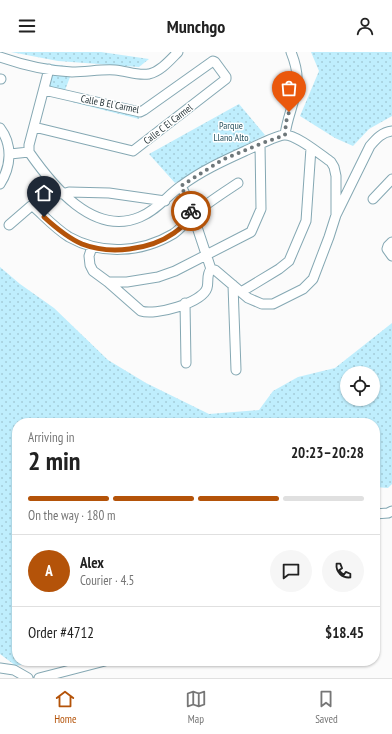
<!DOCTYPE html>
<html lang="en">
<head>
<meta charset="utf-8">
<style>
	body { margin:0; font-family:"PT Sans Narrow",sans-serif; background:#f6f6f6; color:#222; height:100vh; display:flex; flex-direction:column; font-size:15px; white-space:nowrap }
	* { box-sizing:border-box; margin:0 }
	p { font-size:13px; color:#767676 }
	.icon { flex:none; width:22px; height:22px; fill:none; stroke:currentColor; stroke-width:2; stroke-linecap:round; stroke-linejoin:round }
	.map { position:relative; flex:1; overflow:hidden }
	.sheet { position:absolute; left:12px; top:366px; width:368px; height:248px; display:flex; flex-direction:column; background:#fff; border-radius:16px; box-shadow:0 1px 3px #0004 }
	.sheet>* { flex:none }
	.tools { position:absolute; left:340px; top:314px; display:grid; gap:8px }
	.tools a { display:grid; place-items:center; width:40px; height:40px; border-radius:50%; background:#fff; box-shadow:0 1px 3px #0004; font-size:20px }
	.pin { position:absolute; display:grid; place-items:center; width:34px; height:34px; color:#fff; margin:-41px -17px; border-radius:50% 50% 50% 0; rotate:-45deg; box-shadow:0 0 4px #0007 }
	.pin .icon { rotate:45deg }
	.courier { position:absolute; display:grid; place-items:center; width:40px; height:40px; margin:-20px; border:3px solid #b45309; border-radius:50%; background:#fff; color:#222; box-shadow:0 1px 5px #0007 }
	.summary em { font-style:normal; font-weight:700 }
	.summary div { display:flex; flex-direction:column-reverse }
	.summary { display:flex; align-items:center; justify-content:space-between; height:68px; padding:0 16px }
	h1 { font-size:26px; font-weight:700; line-height:30px }
	.bar { display:grid; grid-template-columns:repeat(4,1fr); gap:6px 4px; align-content:center; height:48px; padding:0 16px }
	.bar i { height:5px; border-radius:3px; background:#e0e0e0 }
	.bar .selected { background:#b45309 }
	.bar p { grid-column:span 4 }
	.line { display:flex; align-items:center; gap:10px; padding:0 16px; border-top:1px solid #e0e0e0 }
	.line div { flex:1 }
	.round { display:grid; place-items:center; flex:none; width:42px; height:42px; border-radius:21px; background:#f6f6f6 }
	header { display:flex; justify-content:space-between; align-items:center; height:52px; padding:0 16px; background:#fff; font-size:18px; font-weight:700 }
	.tabs { display:flex; justify-content:space-around; align-items:center; height:56px; border-top:1px solid #e0e0e0; background:#fff; font-size:11px; color:#767676 }
	.tabs a { display:grid; justify-items:center; gap:2px }
	.tabs .selected { color:#b45309 }
	.map>svg:first-child { display:block }
	.park { fill:url(#park-dots); fill-rule:evenodd }
	.lines { fill:none; stroke-linecap:round; stroke-linejoin:round }
	.minor-casing { stroke:#85a8b3; stroke-width:11 }
	.minor { stroke:#fff; stroke-width:9 }
	.done { stroke:#6e777a; stroke-width:4; stroke-dasharray:0 7.2 }
	.route { stroke:#b45309; stroke-width:5 }
	.labels { text-anchor:middle; dominant-baseline:central; stroke-width:3; stroke-linejoin:round; paint-order:stroke }
	.street-label { font-size:10px; fill:#223034; stroke:#fff }
	.park-label { font-size:10px; fill:#285360; stroke:#fff }
</style>
</head>
<body>
<header><svg class="icon" aria-label="menu" viewBox="0 0 24 24"><path d="M4 6h16M4 12h16M4 18h16"/></svg>Munchgo<svg class="icon" aria-label="person" viewBox="0 0 24 24"><circle cx="12" cy="8" r="4"/><path d="M4 21q1-7 8-7t8 7"/></svg></header>
<div class="map">
<svg width="392" height="626" viewBox="0 0 392 626">
	<defs>
		<pattern id="park-dots" width="8" height="8" patternUnits="userSpaceOnUse"><rect width="8" height="8" fill="#bfeefd"/><path d="M2 2h.1M6 6h.1" fill="none" stroke="#a4ccd9" stroke-width="1.8" stroke-linecap="round"/></pattern>
	</defs>
	<rect width="100%" height="100%" fill="#fbfbfb"/>
	<path class="park" d="M 11,0 L 101,0 L 149,7 L 139,15 L 58,9 Z
		M 311,0 L 392,0 L 392,64 L 369,77 L 353,94 L 335,86 L 300,64 L 319,19 Z
		M 42,11 L 66,14 L 70,25 L 64,41 L 43,37 Z
		M 73,41 L 142,58 L 139,67 L 72,50 Z
		M 239,52 L 265,83 L 175,131 L 149,102 Z
		M 0,215 L 20,232 L 54,256 L 108,308 L 146,331 L 209,362 L 259,358 L 273,339 L 298,325 L 335,316 L 392,271 L 392,432 L 388,436 L 375,435 L 375,371 L 17,371 L 17,609 L 37,609 L 16,614 L 0,602 ZM 347,321 L 373,321 L 373,347 L 347,347 Z"/>
	<g class="lines">
		<g class="minor-casing">
			<path id="minor" d="M 0,5 C 23,13 48,19 72,20 C 87,20 101,17 115,18 C 127,19 137,24 149,22 C 161,19 170,8 178,0
				M 49,17 L 29,93 L 29,100 C 52,133 93,185 140,165 C 157,158 167,144 181,134 C 201,119 223,109 245,99 C 254,95 275,84 284,83 C 296,82 321,103 331,110 L 334,115 L 336,124 L 336,163 L 329,185 L 313,227 L 303,237 L 273,252 L 262,252 L 248,246 L 215,218 L 211,217 L 188,148 L 181,134
				M 0,27 L 1,27
				M 34,75 L 133,99 L 226,27 L 226,25 L 215,10 L 213,9 L 144,58 L 140,60 L 44,38
				M 0,76 C 13,93 11,115 0,132
				M 285,83 C 287,65 296,48 297,31 C 298,20 295,10 291,0
				M 10,102 L 29,100
				M 62,142 L 69,140 L 109,141 L 165,149
				M 373,147 L 392,127
				M 336,163 L 370,94 C 376,87 382,80 392,79
				M 9,173 L 31,154 L 34,155 C 45,165 56,177 69,185 C 101,203 141,201 173,182 C 181,177 186,169 193,163 C 207,151 223,141 238,131
				M 392,190 L 388,194 L 387,197 L 392,204
				M 92,195 L 89,204 L 90,213 L 93,219 L 108,230 L 127,230 L 158,225 L 175,219 L 251,180 L 261,157 L 260,92
				M 108,230 L 141,259 C 155,264 202,251 207,236 C 209,229 206,223 211,217
				M 233,233 L 236,318
				M 241,240 L 279,217 L 289,209 L 306,169 L 311,96
				M 185,251 L 186,311
				M 375,462 L 388,461 L 392,459
				M 0,616 L 14,618 L 28,626
				M 39,626 L 105,609"/>
		</g>
		<use href="#minor" class="minor"/>
	</g>
	<g class="lines">
		<path class="done" d="M 191,159 L 188,148 L 181,134 L 222,108 L 260,92 L 285,83 L 286,70 L 289,60"/>
		<path class="route" d="M 44,165 C 56,176 68,186 82,192 C 110,203 150,198 174,181 C 181,176 187,170 192,164 L 191,159"/>
	</g>
	<g class="labels">
		<g class="street-label">
			<text transform="translate(110 52) rotate(11)">Calle B El Carmel</text>
			<text transform="translate(168 72) rotate(-38)">Calle C El Carmel</text>
		</g>
		<g class="park-label">
			<text x="231" y="73">Parque<tspan x="231" dy="12">Llano Alto</tspan></text>
		</g>
	</g>
</svg>
<div class="tools">
<a><svg class="icon" aria-label="locate" viewBox="0 0 24 24"><circle cx="12" cy="12" r="6"/><path d="M12 2v4M12 18v4M2 12h4M18 12h4"/></svg></a>
</div>
<div class="pin" style="left:289px;top:60px;background:#ea580c"><svg class="icon" aria-label="bag" viewBox="0 0 24 24"><path d="M5 8h14l-1 12H6zM9 8a3 3 0 0 1 6 0"/></svg></div>
<div class="pin" style="left:44px;top:165px;background:#1f2937"><svg class="icon" aria-label="home" viewBox="0 0 24 24"><path d="M3 11l9-7 9 7M6 9v11h12V9"/></svg></div>
<div class="courier" style="left:191px;top:159px"><svg class="icon" aria-label="bike" viewBox="0 0 24 24"><circle cx="6" cy="16" r="4"/><circle cx="18" cy="16" r="4"/><path d="M6 16l4-8h5l3 8M10 8l3 8H6M13 5h3"/></svg></div>
<section class="sheet">
<div class="summary"><div><h1>2 min</h1><p>Arriving in</p></div><em>20:23–20:28</em></div>
<div class="bar"><i class="selected"></i><i class="selected"></i><i class="selected"></i><i></i><p>On the way · 180 m</p></div>
<div class="line" style="height:72px"><b class="round" style="background:#b45309;color:#fff">A</b><div><b>Alex</b><p>Courier · 4.5</p></div><a class="round"><svg class="icon" aria-label="chat" viewBox="0 0 24 24"><path d="M4 5h16v11H9l-5 4z"/></svg></a><a class="round"><svg class="icon" aria-label="phone" viewBox="0 0 24 24"><path d="M5 4h4l2 5-3 2q2 4 5 5l2-3 5 2v4C11 20 4 13 5 4z"/></svg></a></div>
<div class="line" style="height:52px"><div>Order #4712</div><b>$18.45</b></div>
</section>
</div>
<nav class="tabs">
<a class="selected"><svg class="icon" aria-label="home" viewBox="0 0 24 24"><path d="M3 11l9-7 9 7M6 9v11h12V9"/></svg>Home</a>
<a><svg class="icon" aria-label="map" viewBox="0 0 24 24"><path d="M3 6l6-2 6 2 6-2v14l-6 2-6-2-6 2zM9 4v14M15 6v14"/></svg>Map</a>
<a><svg class="icon" aria-label="saved" viewBox="0 0 24 24"><path d="M7 4h10v16l-5-4-5 4z"/></svg>Saved</a>
</nav>
</body>
</html>
